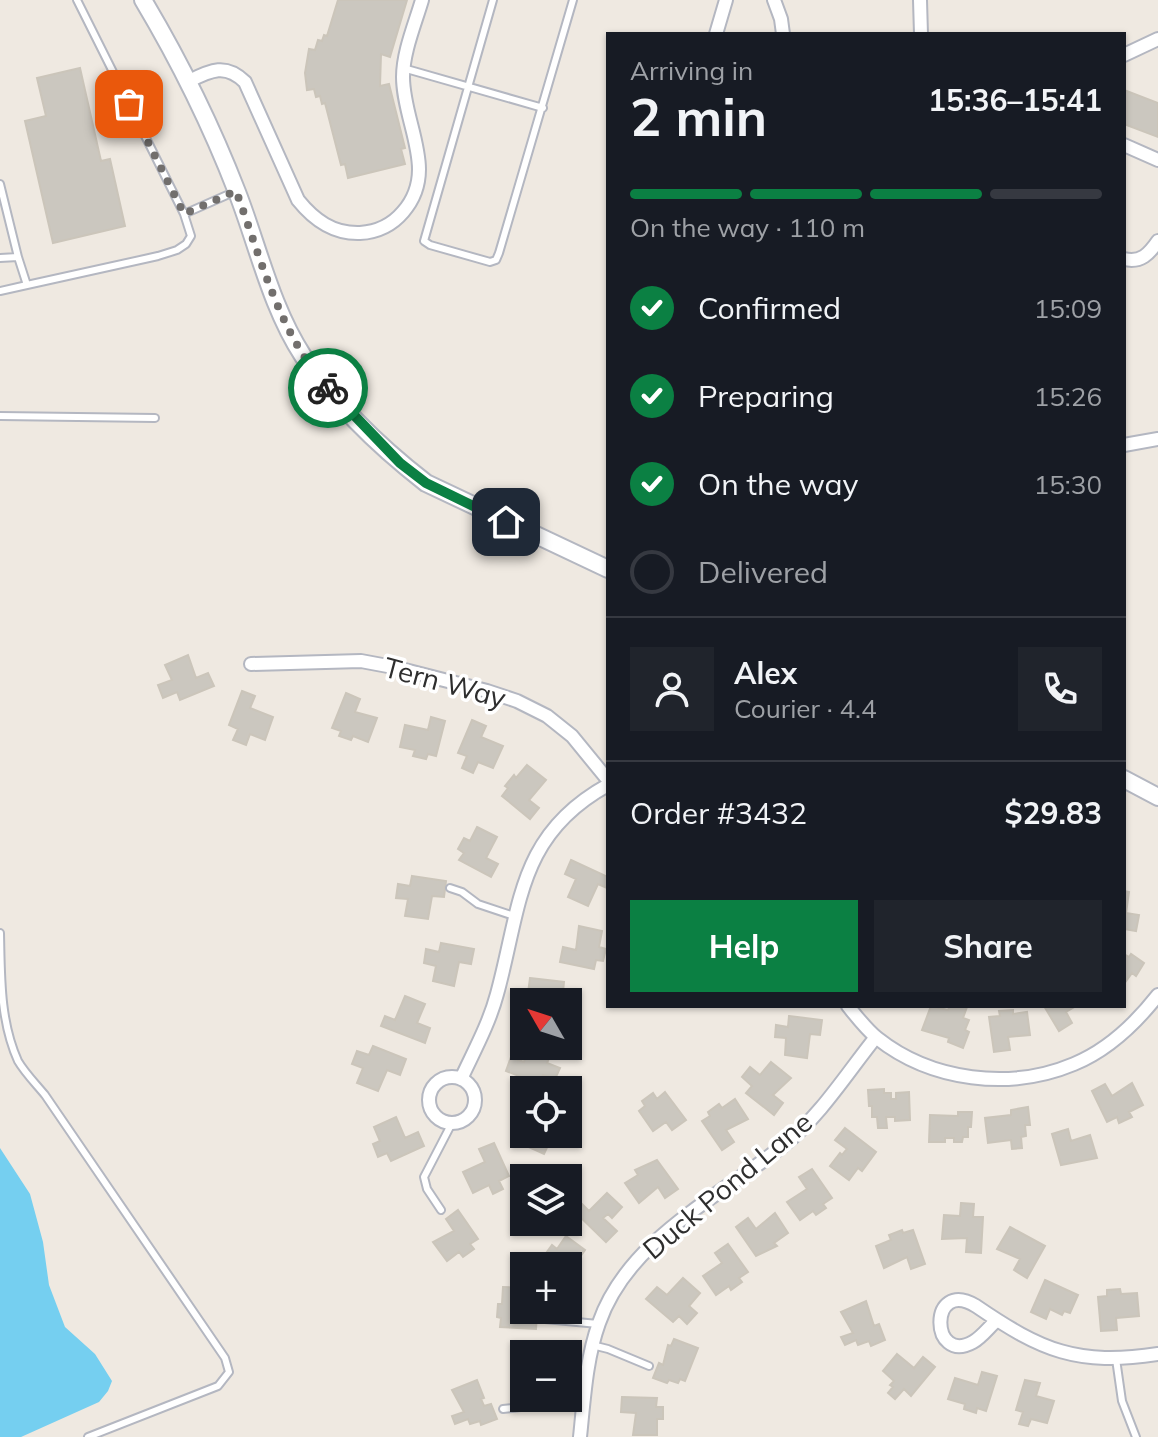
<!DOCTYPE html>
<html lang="en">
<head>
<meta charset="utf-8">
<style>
	body { margin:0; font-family:Mulish,sans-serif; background:#20242c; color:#f1f3f6; height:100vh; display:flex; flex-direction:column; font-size:30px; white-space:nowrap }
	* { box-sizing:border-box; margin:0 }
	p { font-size:26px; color:#9ea1a6 }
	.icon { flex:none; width:44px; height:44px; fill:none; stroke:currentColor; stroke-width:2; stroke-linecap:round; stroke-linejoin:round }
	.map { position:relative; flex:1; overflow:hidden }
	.details { position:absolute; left:606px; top:32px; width:520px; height:976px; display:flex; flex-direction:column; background:#171b24; border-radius:0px; box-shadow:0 2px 6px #0004 }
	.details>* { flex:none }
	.needle { width:52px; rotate:309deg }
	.controls { position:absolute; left:510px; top:988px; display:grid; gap:16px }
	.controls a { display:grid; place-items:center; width:72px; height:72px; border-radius:0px; background:#171b24; box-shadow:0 2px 6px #0004; font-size:40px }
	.pin { position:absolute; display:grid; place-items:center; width:68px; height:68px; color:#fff; margin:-34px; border-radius:16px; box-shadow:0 4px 12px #0006 }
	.courier { position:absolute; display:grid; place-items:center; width:80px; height:80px; margin:-40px; border:6px solid #0b8043; border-radius:50%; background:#fff; color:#222; box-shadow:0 2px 10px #0007 }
	.overview em { font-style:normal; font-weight:700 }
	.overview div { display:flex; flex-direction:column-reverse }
	.overview { display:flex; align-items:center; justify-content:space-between; height:136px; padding:0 24px }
	h1 { font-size:52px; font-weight:700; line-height:60px }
	.bar { display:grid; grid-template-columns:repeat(4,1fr); gap:12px 8px; align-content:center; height:96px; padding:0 24px }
	.bar i { height:10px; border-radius:6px; background:#363941 }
	.bar .on { background:#0b8043 }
	.bar p { grid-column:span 4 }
	.line { display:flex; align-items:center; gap:20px; padding:0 24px; border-top:2px solid #363941 }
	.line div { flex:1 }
	.round { display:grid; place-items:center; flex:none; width:84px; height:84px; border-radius:0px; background:#20242c }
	ol { padding:0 24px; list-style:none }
	li { display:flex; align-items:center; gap:24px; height:88px }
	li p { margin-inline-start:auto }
	li .icon { padding:8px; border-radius:50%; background:#0b8043; color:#fff; stroke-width:4 }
	li:last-child { color:#9ea1a6 }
	li i { width:44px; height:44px; border:4px solid #363941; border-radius:50% }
	.primary-button { display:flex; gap:16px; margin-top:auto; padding:16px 24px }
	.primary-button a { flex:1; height:92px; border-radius:0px; background:#0b8043; color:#fff; font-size:32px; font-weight:700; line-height:92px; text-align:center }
	.primary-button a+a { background:#20242c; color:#f1f3f6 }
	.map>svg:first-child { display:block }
	.water { fill:#75cff0 }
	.building { fill:#cbc7bf; stroke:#cbc5ba; stroke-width:2 }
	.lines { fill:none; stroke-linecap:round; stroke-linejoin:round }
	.service-casing { stroke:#b4b7c1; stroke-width:10 }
	.minor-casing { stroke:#b4b7c1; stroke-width:16 }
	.tertiary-casing { stroke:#b4b7c1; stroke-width:20 }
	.service { stroke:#fff; stroke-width:6 }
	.minor { stroke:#fff; stroke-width:12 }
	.tertiary { stroke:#fff; stroke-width:16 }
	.done { stroke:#726f6d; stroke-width:8; stroke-dasharray:0 14.4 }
	.route { stroke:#0b8043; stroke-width:10 }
	.labels { text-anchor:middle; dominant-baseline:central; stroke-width:7; stroke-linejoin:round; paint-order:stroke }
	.street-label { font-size:28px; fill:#2e2e2e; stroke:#fff }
</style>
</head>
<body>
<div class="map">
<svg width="1158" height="1437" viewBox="0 0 1158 1437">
	<rect width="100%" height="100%" fill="#efe9e1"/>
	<path class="water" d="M 0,1148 L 30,1194 L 43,1242 L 49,1285 L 65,1327 L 95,1354 L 112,1381 L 108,1391 L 99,1402 L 21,1437 L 0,1437 Z"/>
	<path class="building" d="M 338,0 L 407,0 L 390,57 L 381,54 L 380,86 L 389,84 L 405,148 L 401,149 L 405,164 L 348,178 L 345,164 L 341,165 L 325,103 L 322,104 L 320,96 L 316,97 L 314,89 L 307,90 L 305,73 L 309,49 L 315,50 L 318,40 L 322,41 L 324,35 L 327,36 Z
		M 80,68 L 101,161 L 110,159 L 125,226 L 53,243 L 25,121 L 46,116 L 37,78 Z
		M 1124,90 L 1158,103 L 1158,137 L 1124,124 Z
		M 188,655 L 196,678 L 208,673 L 214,686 L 180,700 L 177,692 L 163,698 L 158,685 L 172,680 L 165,665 Z
		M 242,691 L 255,696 L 250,708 L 273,717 L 265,740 L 250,734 L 246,745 L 233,740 L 238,729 L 229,725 Z
		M 346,693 L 360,699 L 355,712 L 377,718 L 368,742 L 353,736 L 351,740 L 339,736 L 341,731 L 332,728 Z
		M 431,717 L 445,721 L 436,756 L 428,754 L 426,759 L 413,756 L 415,750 L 400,747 L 405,725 L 428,730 Z
		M 472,720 L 486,726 L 481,737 L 503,746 L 493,768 L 478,762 L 473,773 L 462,768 L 467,756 L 458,753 Z
		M 527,765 L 546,780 L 529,800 L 539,808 L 530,819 L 502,796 L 508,788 L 505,786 L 514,775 L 516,778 Z
		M 477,827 L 497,837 L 486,858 L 498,864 L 491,877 L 459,860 L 464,853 L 458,849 L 464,838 L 470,841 Z
		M 571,860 L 608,877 L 607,888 L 598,884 L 588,906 L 568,897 L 576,879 L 565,874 Z
		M 412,876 L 446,881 L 444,897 L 432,896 L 428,919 L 405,916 L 408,899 L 396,898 L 398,884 L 410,886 Z
		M 1124,891 L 1129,892 L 1126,913 L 1139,915 L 1136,931 L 1124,929 Z
		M 579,926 L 602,931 L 599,947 L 606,949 L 603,961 L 596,960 L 594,969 L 560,962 L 563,947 L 576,950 Z
		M 441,943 L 474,949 L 471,964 L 459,962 L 454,986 L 433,981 L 436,966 L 424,963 L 426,949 L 439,952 Z
		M 1124,954 L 1129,957 L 1131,954 L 1144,963 L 1136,976 L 1132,973 L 1124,984 Z
		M 530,978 L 564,982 L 563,992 L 577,993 L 576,1005 L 568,1004 L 568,1002 L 540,1002 L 540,994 L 528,993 Z
		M 405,996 L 425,1004 L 417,1023 L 430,1028 L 425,1043 L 381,1026 L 385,1016 L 395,1020 Z
		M 931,1006 L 948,1010 L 950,1006 L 967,1007 L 963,1018 L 969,1020 L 965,1030 L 969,1032 L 963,1048 L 948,1042 L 949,1038 L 922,1030 Z
		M 1044,1006 L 1076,1006 L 1066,1012 L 1072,1023 L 1059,1031 Z
		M 1013,1010 L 1013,1014 L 1027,1012 L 1030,1035 L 1008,1037 L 1010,1050 L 994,1052 L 989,1017 L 1000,1016 L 999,1011 Z
		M 789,1016 L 822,1020 L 820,1035 L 810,1034 L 807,1058 L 785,1055 L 786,1038 L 775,1037 L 776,1025 L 788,1027 Z
		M 373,1046 L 406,1059 L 400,1075 L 387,1070 L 378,1091 L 357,1083 L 363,1068 L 352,1064 L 357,1051 L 369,1055 Z
		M 530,1046 L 554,1047 L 547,1063 L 560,1068 L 555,1079 L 543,1075 L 539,1084 L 506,1071 L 511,1057 L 524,1062 Z
		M 771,1062 L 791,1078 L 773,1095 L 783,1103 L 774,1115 L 746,1093 L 752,1086 L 742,1077 L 750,1067 L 760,1075 Z
		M 1132,1083 L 1143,1105 L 1129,1112 L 1132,1117 L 1119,1123 L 1117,1117 L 1107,1122 L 1092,1091 L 1105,1084 L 1112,1096 Z
		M 884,1089 L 884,1093 L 891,1093 L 891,1099 L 896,1099 L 896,1093 L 909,1092 L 910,1120 L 895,1121 L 895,1117 L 886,1117 L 887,1128 L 878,1128 L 877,1117 L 872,1117 L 872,1106 L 869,1106 L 868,1090 Z
		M 665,1092 L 686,1120 L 672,1130 L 666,1122 L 653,1131 L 639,1111 L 645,1106 L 642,1101 L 653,1093 L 657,1099 Z
		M 735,1099 L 748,1119 L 726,1130 L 734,1142 L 722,1150 L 702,1121 L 710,1116 L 708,1112 L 719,1104 L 722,1108 Z
		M 1028,1107 L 1030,1125 L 1025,1125 L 1026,1136 L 1021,1137 L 1022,1148 L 1012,1149 L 1011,1140 L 988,1143 L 985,1118 L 1011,1115 L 1011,1110 Z
		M 958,1112 L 972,1112 L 971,1127 L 968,1127 L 968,1137 L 963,1137 L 962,1142 L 954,1142 L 954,1138 L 945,1138 L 945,1142 L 929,1142 L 930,1115 L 958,1116 Z
		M 396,1117 L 405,1138 L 418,1132 L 424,1146 L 391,1161 L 387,1153 L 378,1157 L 373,1144 L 380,1141 L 374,1127 Z
		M 845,1128 L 876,1152 L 862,1171 L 858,1168 L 849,1180 L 830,1166 L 840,1153 L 842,1155 L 847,1149 L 835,1140 Z
		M 1068,1129 L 1071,1141 L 1090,1135 L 1097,1158 L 1061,1165 L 1052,1134 Z
		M 527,1134 L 559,1134 L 555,1143 L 550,1141 L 544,1154 L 522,1144 Z
		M 494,1143 L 509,1176 L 499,1181 L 503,1189 L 493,1194 L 489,1185 L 473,1193 L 463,1172 L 485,1162 L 479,1149 Z
		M 657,1160 L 678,1189 L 665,1198 L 658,1187 L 639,1203 L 625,1183 L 638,1175 L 635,1170 Z
		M 812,1169 L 832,1198 L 823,1204 L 826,1208 L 816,1215 L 813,1211 L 800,1220 L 787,1202 L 807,1189 L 799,1177 Z
		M 607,1193 L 622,1207 L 612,1218 L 608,1214 L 603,1218 L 617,1231 L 606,1242 L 573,1210 L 580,1202 L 589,1211 Z
		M 961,1203 L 974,1204 L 973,1217 L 983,1217 L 981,1253 L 966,1252 L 967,1238 L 942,1239 L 944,1215 L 960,1216 Z
		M 458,1210 L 478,1239 L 470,1244 L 474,1249 L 463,1257 L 459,1252 L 447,1261 L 433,1242 L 454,1231 L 446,1219 Z
		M 775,1213 L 788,1233 L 774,1243 L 777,1246 L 756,1256 L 736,1227 L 748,1218 L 756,1229 Z
		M 1010,1227 L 1045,1246 L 1027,1278 L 1014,1270 L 1020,1259 L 997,1249 Z
		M 902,1230 L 903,1233 L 913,1230 L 925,1264 L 911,1269 L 907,1257 L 884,1268 L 876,1246 L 891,1240 L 889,1235 Z
		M 566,1236 L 585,1250 L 578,1260 L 575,1258 L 568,1268 L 543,1266 L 548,1259 L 544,1256 L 552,1245 L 557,1249 Z
		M 728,1244 L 748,1272 L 739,1278 L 742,1282 L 731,1290 L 729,1286 L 716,1295 L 703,1276 L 722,1263 L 715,1253 Z
		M 683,1278 L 700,1293 L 689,1306 L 697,1313 L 687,1324 L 679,1316 L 673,1322 L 646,1299 L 657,1287 L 667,1295 Z
		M 1045,1280 L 1078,1295 L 1070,1313 L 1064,1311 L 1062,1315 L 1050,1309 L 1046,1319 L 1031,1312 Z
		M 503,1287 L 524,1288 L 521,1313 L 537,1314 L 536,1329 L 500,1327 L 501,1318 L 497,1317 L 498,1304 L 502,1304 Z
		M 1120,1289 L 1121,1294 L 1137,1293 L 1139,1316 L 1116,1318 L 1117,1330 L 1101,1331 L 1098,1297 L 1107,1296 L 1107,1290 Z
		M 866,1301 L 874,1326 L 879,1324 L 885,1340 L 871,1346 L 869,1341 L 858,1345 L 856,1340 L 845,1345 L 841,1337 L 853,1333 L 841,1312 Z
		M 674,1339 L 698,1348 L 685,1381 L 680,1379 L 678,1383 L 669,1380 L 667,1383 L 653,1378 L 659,1363 L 663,1365 L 668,1345 L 671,1346 Z
		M 897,1354 L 914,1368 L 923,1357 L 935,1367 L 911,1396 L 904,1389 L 895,1399 L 888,1393 L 893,1387 L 890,1385 L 894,1381 L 883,1371 Z
		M 982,1372 L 997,1376 L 986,1411 L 977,1408 L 976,1413 L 964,1409 L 965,1404 L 948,1399 L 955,1378 L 978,1385 Z
		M 477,1380 L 484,1398 L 481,1399 L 484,1406 L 491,1404 L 497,1419 L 481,1425 L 480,1421 L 470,1424 L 468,1419 L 455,1424 L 452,1416 L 464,1412 L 452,1390 Z
		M 1025,1380 L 1040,1383 L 1036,1396 L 1054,1401 L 1047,1423 L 1031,1419 L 1028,1426 L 1019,1424 L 1023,1412 L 1016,1410 Z
		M 622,1397 L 657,1398 L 656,1407 L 663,1407 L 663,1419 L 657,1419 L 657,1435 L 633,1435 L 636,1413 L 621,1412 Z"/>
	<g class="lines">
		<g class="service-casing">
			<path id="service" d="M 77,0 L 184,214
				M 493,0 L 424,241 L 430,245 L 490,262 L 496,260 L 499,253 L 573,0
				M 403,68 L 543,108
				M 0,184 L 18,257
				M 0,258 L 18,257 L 27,285 L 158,256 L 177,250 L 186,244 L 191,236 L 184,214 L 236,191
				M 0,291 L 27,285
				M 0,416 L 155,418
				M 450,888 L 462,892 L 478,904 L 514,916
				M 0,933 C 1,977 0,1021 18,1061 C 25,1073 36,1084 45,1095 L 225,1358 L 229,1372 L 218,1386 L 88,1437
				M 441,1210 L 427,1189 L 424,1177 L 452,1123
				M 545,1319 L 598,1324
				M 592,1345 L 608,1349 L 649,1366
				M 1116,1359 L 1122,1401 L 1136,1437
				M 503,1409 L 529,1406 L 583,1407"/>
		</g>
		<g class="minor-casing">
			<path id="minor" d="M 774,0 L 781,19 L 783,34
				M 920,0 L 921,34
				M 716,34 L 726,0
				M 1124,55 L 1158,39
				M 189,81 C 211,70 226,63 245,82 L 298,200 C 314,220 333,234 360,233 C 377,232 392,225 403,212 C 439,171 403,124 403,77 C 403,52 415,24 422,0
				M 1124,145 L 1158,160
				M 1124,259 C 1141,263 1149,254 1158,241
				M 1124,445 L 1158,439
				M 251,664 L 361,661 L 393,667 L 487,691 L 517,701 L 547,716 L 572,736 L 608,780
				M 848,1006 C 857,1017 866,1029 877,1038 C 931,1081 1010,1091 1074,1064 C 1108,1050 1136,1023 1158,995
				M429 1100a23 23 0 1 1 46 0a23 23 0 1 1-46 0Z
				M 461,1079 C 474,1051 489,1024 497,994 C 521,907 517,835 608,785
				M 997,1320 C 989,1327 982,1337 973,1342 C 930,1366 928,1277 976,1306 C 1042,1351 1077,1366 1158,1354
				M 580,1437 C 584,1399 586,1359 599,1323 C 628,1239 720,1197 785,1144 C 821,1115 847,1073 876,1037"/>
		</g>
		<g class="tertiary-casing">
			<path id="tertiary" d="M 143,0 C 180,62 211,125 237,192 C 258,246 271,307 303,356 C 335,404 381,448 426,483 L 608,569
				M 1124,779 L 1158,797"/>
		</g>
		<use href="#service" class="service"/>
		<use href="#minor" class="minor"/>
		<use href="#tertiary" class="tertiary"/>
	</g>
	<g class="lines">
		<path class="done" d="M 129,104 L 184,214 L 236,191 C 261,258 279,334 328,388"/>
		<path class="route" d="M 328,388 L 400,463 L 426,483 L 506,522"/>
	</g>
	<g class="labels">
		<g class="street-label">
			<text transform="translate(445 682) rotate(15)">Tern Way</text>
			<text transform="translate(727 1185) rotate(-40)">Duck Pond Lane</text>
		</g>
	</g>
</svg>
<div class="controls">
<a><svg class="needle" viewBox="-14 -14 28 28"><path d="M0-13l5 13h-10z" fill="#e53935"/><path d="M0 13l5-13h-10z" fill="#9ea1a6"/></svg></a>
<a><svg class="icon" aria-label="locate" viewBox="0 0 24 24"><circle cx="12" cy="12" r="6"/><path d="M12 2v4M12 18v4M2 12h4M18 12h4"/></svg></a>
<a><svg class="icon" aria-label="layers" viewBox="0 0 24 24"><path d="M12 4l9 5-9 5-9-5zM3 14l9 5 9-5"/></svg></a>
<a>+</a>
<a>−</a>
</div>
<div class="pin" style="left:129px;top:104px;background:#ea580c"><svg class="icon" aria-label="bag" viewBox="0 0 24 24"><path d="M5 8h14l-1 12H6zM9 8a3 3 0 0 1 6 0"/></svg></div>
<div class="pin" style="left:506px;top:522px;background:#1f2937"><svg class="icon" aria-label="home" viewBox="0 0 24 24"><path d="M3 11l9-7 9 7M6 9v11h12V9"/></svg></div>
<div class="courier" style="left:328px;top:388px"><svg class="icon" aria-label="bike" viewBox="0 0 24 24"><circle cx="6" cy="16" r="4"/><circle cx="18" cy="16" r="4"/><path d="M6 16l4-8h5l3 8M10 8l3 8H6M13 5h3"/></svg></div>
<section class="details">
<div class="overview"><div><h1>2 min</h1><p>Arriving in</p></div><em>15:36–15:41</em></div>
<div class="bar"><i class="on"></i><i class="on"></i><i class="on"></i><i></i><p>On the way · 110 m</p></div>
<ol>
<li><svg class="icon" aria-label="check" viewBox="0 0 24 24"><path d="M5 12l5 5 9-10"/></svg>Confirmed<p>15:09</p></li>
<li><svg class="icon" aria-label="check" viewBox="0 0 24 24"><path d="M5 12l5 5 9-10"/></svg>Preparing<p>15:26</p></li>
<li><svg class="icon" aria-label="check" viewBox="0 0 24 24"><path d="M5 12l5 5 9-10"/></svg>On the way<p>15:30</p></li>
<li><i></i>Delivered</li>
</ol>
<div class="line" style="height:144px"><a class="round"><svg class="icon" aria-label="person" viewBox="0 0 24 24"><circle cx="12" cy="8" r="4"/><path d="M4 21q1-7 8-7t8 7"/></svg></a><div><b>Alex</b><p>Courier · 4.4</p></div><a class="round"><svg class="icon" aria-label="phone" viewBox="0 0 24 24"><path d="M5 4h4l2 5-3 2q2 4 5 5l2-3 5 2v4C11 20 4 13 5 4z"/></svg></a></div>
<div class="line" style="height:104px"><div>Order #3432</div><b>$29.83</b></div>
<div class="primary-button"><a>Help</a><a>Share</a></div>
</section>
</div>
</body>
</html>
